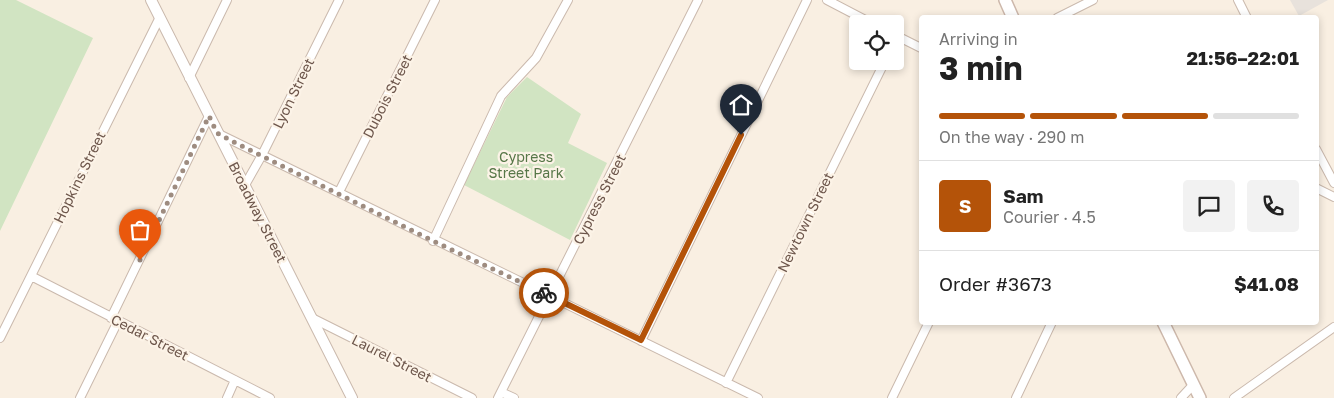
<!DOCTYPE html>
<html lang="en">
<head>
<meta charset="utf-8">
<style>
	body { margin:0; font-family:"Golos Text",sans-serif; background:#f2f2f2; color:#222; height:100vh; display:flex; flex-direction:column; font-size:19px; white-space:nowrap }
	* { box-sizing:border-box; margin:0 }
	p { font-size:16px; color:#767676 }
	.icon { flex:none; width:28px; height:28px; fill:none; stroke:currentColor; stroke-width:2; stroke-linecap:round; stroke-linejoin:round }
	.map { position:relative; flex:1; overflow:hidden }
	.side { position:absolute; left:919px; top:15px; width:400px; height:310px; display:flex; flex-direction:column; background:#fff; border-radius:5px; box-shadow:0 2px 8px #0003 }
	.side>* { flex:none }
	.controls { position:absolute; left:849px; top:15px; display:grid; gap:10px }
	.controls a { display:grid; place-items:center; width:55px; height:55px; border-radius:5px; background:#fff; box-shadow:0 2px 8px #0003; font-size:25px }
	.pin { position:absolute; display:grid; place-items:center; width:42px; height:42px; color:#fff; margin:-51px -21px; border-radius:50% 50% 50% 0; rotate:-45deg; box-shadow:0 0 5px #0007 }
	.pin .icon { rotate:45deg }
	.courier { position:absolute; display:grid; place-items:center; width:50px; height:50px; margin:-25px; border:4px solid #b45309; border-radius:50%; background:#fff; color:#222; box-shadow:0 1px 6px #0007 }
	.overview em { font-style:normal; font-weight:700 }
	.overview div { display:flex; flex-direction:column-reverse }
	.overview { display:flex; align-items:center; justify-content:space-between; height:85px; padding:0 20px }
	h1 { font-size:32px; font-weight:700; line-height:38px }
	.bar { display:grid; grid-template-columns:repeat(4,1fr); gap:8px 5px; align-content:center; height:60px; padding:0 20px }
	.bar i { height:6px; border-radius:4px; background:#e0e0e0 }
	.bar .selected { background:#b45309 }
	.bar p { grid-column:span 4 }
	.line { display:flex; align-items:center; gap:12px; padding:0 20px; border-top:1px solid #e0e0e0 }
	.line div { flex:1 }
	.round { display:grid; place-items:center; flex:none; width:52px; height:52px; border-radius:5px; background:#f2f2f2 }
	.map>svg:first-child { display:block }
	.industrial { fill:#e8e2dc }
	.green { fill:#d1e4c2 }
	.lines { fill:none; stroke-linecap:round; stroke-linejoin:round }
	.minor-casing { stroke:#cab9ad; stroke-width:10 }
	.tertiary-casing { stroke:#cab9ad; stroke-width:12 }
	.secondary-casing { stroke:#cdb8ab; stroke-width:14 }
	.minor { stroke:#fff; stroke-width:8 }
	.tertiary { stroke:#fff; stroke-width:10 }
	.secondary { stroke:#fff; stroke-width:11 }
	.done { stroke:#9e8c80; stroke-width:5; stroke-dasharray:0 9 }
	.route { stroke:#b45309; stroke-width:6 }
	.labels { text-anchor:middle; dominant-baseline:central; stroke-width:4.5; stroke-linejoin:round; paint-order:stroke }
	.street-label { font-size:14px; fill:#6d564b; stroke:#fcf3e7 }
	.park-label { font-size:14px; fill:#577748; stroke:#fcf3e7 }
</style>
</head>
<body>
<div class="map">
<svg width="1334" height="398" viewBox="0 0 1334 398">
	<rect width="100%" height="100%" fill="#f9efe2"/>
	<path class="industrial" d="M 1290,0 L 1328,0 L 1299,16 Z"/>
	<path class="green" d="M 0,0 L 16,0 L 93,38 L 0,231 Z
		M 527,77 L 581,114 L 568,143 L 607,163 L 570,240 L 464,185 L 507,97 Z"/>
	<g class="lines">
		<g class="minor-casing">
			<path id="minor" d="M 827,0 L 873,24
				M 1238,0 L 1247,18
				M 1057,18 L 1093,0
				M 895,35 L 921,48
				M 189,78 L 227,0
				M 219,134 L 758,398
				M 1316,149 L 1334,183
				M 245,185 L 262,155 L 339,0
				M 1316,188 L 1334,197
				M 339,192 L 435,0
				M 433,241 L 501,96 L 536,58 L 568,0
				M 31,276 L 270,398
				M 111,318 L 209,116
				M 312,318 L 472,398
				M 0,338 L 160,17
				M 641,341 L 807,0
				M 726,383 L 885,61
				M 501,392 L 514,398
				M 80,398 L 118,321
				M 227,398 L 235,380
				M 498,398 L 698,0
				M 892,398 L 929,322
				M 1016,398 L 1052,322
				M 1181,398 L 1193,385
				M 1234,398 L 1334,327"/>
		</g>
		<g class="tertiary-casing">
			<path id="tertiary" d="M 151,0 L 352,398"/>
		</g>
		<g class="secondary-casing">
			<path id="secondary" d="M 1005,0 L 1013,18
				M 1163,322 L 1200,398"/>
		</g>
		<use href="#minor" class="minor"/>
		<use href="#tertiary" class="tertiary"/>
		<use href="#secondary" class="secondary"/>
	</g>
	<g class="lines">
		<path class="done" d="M 140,260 L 209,116 L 217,133 L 232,141 L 433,241 L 544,293"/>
		<path class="route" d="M 544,293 L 641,340 L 741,135"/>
	</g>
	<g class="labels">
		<g class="street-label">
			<text transform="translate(293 93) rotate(-64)">Lyon Street</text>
			<text transform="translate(387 96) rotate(-63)">Dubois Street</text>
			<text transform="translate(79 177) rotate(-64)">Hopkins Street</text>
			<text transform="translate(599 199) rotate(-63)">Cypress Street</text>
			<text transform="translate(258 212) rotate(63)">Broadway Street</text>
			<text transform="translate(805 222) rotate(-64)">Newtown Street</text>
			<text transform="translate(150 337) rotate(27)">Cedar Street</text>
			<text transform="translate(392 358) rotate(27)">Laurel Street</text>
		</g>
		<g class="park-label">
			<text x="526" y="156">Cypress<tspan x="526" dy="16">Street Park</tspan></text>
		</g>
	</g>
</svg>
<div class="controls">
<a><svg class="icon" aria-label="locate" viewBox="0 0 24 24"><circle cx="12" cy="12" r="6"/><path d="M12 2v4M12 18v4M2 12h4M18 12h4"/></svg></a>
</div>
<div class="pin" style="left:140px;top:260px;background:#ea580c"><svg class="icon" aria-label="bag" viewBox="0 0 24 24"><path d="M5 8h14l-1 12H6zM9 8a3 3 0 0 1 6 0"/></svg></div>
<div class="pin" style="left:741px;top:135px;background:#1f2937"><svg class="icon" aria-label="home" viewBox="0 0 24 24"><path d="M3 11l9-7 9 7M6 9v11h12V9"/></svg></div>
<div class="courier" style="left:544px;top:293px"><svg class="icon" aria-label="bike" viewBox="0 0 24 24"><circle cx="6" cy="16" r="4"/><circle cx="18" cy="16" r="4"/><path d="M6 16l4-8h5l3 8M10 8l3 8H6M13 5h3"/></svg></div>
<section class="side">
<div class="overview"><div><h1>3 min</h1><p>Arriving in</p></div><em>21:56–22:01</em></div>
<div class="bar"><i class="selected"></i><i class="selected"></i><i class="selected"></i><i></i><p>On the way · 290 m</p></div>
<div class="line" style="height:90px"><b class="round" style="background:#b45309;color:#fff">S</b><div><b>Sam</b><p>Courier · 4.5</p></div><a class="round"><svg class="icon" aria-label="chat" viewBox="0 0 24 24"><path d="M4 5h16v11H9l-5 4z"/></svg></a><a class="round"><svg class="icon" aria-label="phone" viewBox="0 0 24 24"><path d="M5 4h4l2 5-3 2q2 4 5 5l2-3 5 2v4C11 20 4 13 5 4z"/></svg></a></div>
<div class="line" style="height:65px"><div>Order #3673</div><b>$41.08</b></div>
</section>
</div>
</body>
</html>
